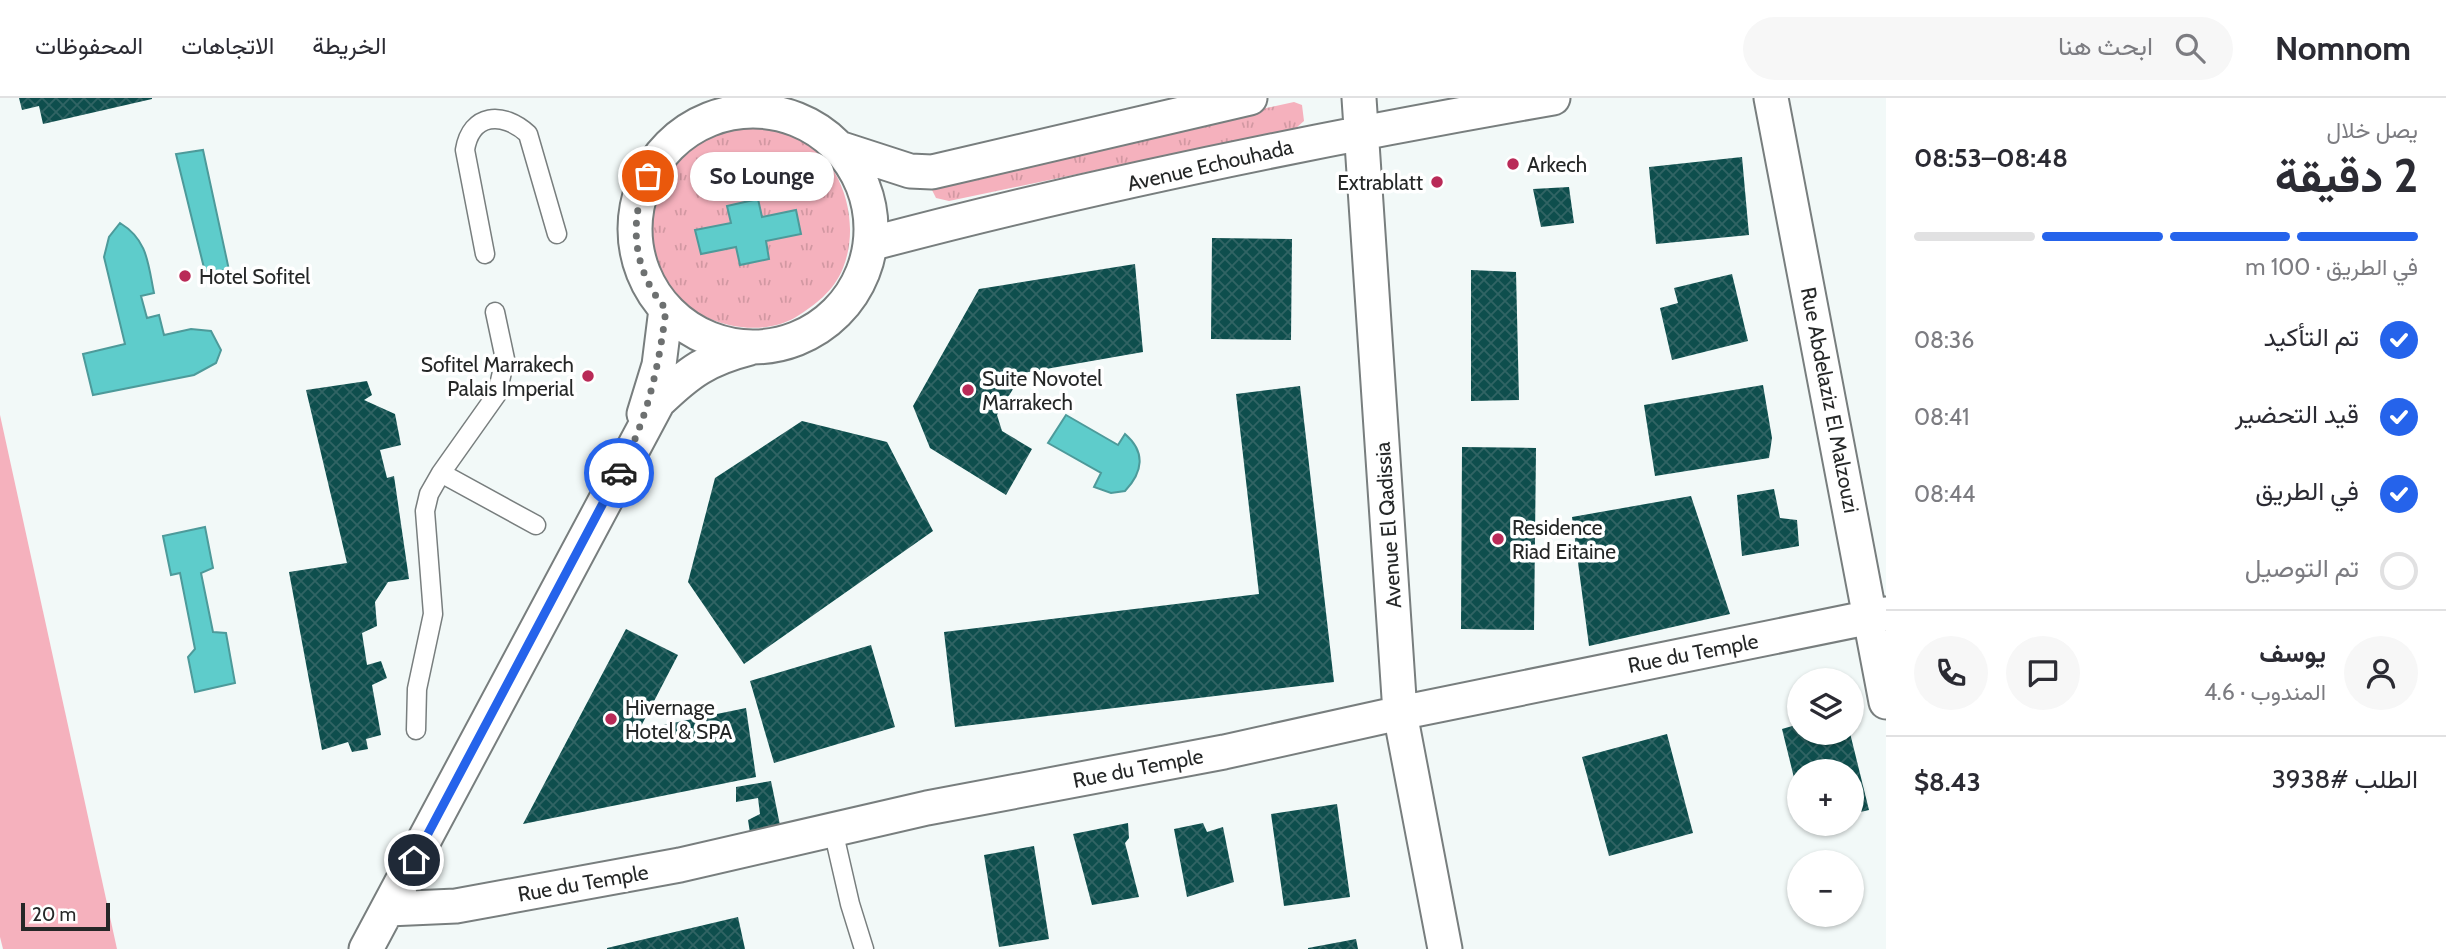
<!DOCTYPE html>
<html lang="ar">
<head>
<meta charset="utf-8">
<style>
	body { margin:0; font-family:Cabin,Vazirmatn,sans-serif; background:#f7f7f7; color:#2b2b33; direction:rtl; height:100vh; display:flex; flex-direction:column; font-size:26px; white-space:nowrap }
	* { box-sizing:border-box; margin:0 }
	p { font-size:23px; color:#7c7c81 }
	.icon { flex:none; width:38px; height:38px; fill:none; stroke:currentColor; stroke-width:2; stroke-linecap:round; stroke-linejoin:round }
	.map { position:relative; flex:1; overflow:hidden; direction:ltr }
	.sheet { display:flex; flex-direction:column; background:#fff; width:560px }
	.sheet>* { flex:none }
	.buttons { position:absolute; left:1787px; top:570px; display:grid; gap:14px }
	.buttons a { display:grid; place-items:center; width:77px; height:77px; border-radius:50%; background:#fff; box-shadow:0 2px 5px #0004; font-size:35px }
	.scale { position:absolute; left:21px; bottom:18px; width:89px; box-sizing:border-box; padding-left:7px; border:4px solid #252727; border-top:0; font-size:19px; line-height:24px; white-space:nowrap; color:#252727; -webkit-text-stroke:5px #fff; paint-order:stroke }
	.pin { position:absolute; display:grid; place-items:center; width:60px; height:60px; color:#fff; margin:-30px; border:4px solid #fff; border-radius:50%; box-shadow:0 2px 7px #0007 }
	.courier { position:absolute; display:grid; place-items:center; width:70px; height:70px; margin:-35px; border:5px solid #2563eb; border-radius:50%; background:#fff; color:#222; box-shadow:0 2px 9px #0007 }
	.bubble { position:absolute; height:49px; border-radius:24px; background:#fff; box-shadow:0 2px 5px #0004; font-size:23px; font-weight:700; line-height:49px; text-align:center; direction:rtl }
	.head em { font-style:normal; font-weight:700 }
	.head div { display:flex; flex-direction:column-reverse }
	.head { display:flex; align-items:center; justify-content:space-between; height:119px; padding:0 28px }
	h1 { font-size:46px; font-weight:700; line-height:52px }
	.bar { display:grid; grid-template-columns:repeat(4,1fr); gap:10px 7px; align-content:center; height:84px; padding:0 28px }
	.bar i { height:9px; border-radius:5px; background:#e1e1e2 }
	.bar .current { background:#2563eb }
	.bar p { grid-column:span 4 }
	.line { display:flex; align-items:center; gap:18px; padding:0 28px; border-top:2px solid #e1e1e2 }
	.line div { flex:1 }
	.round { display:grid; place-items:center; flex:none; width:74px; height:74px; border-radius:37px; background:#f7f7f7 }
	ol { padding:0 28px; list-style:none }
	li { display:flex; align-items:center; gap:21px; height:77px }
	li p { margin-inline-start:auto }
	li .icon { padding:7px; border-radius:50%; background:#2563eb; color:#fff; stroke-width:4 }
	li:last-child { color:#7c7c81 }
	li i { width:38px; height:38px; border:4px solid #e1e1e2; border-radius:50% }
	header { display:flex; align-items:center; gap:42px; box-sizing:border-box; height:98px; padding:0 35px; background:#fff; border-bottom:2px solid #e1e1e2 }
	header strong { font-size:33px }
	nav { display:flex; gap:38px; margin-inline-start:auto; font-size:24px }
	.search { width:490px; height:63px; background:#f7f7f7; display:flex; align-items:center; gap:18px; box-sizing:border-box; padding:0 24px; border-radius:38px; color:#7c7c81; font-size:26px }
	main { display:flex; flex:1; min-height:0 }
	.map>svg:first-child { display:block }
	.grass { fill:url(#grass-tufts); fill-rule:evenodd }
	.garden { fill:#f5b1bd }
	.water { fill:#5ecccb; stroke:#4d9a9a; stroke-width:2 }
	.building { fill:url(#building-cross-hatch) }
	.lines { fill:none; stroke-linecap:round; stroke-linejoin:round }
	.service-casing { stroke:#787e7e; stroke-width:21 }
	.minor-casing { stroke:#787e7e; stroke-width:37 }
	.service { stroke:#fff; stroke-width:18 }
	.minor { stroke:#fff; stroke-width:33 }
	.done { stroke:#6d7070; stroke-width:7; stroke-dasharray:0 12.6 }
	.route { stroke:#2563eb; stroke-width:9 }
	.poi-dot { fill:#b92a57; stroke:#fff; stroke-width:2.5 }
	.labels { text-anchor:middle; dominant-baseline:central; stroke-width:7; stroke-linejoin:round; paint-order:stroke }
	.poi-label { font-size:21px; fill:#252727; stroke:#fff; text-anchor:start }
	.street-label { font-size:21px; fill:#252727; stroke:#fff }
</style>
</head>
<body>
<header>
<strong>Nomnom</strong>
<div class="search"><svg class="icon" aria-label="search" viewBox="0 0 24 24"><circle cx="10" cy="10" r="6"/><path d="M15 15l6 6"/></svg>ابحث هنا</div>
<nav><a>الخريطة</a><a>الاتجاهات</a><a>المحفوظات</a></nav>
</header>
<main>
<section class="sheet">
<div class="head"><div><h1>2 دقيقة</h1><p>يصل خلال</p></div><em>08:48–08:53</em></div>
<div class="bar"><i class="current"></i><i class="current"></i><i class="current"></i><i></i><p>في الطريق · 100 m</p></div>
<ol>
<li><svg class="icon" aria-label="check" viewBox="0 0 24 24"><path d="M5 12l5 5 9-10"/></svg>تم التأكيد<p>08:36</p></li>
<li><svg class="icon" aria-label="check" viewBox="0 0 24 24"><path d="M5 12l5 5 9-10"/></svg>قيد التحضير<p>08:41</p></li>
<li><svg class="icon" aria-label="check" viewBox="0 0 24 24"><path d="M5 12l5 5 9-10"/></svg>في الطريق<p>08:44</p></li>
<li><i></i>تم التوصيل</li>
</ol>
<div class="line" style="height:126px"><a class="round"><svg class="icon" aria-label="person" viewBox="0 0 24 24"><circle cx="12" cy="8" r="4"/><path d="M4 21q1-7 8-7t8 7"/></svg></a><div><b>يوسف</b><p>المندوب · 4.6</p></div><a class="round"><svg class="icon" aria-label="chat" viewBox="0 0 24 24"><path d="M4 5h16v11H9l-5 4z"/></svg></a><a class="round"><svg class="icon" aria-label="phone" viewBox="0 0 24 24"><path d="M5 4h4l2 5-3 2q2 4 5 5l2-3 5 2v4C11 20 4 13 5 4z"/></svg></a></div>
<div class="line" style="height:91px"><div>الطلب #3938</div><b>$8.43</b></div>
</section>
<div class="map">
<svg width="1886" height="851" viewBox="0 0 1886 851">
	<defs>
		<pattern id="grass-tufts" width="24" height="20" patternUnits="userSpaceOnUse" patternTransform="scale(1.75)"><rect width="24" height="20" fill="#f5b1bd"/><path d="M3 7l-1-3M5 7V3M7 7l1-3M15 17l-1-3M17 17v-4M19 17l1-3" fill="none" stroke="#d298a2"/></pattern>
		<pattern id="building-cross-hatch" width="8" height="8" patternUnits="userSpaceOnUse" patternTransform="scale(1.75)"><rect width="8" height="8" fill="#0e4e4d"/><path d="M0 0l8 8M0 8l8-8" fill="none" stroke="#316464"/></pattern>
	</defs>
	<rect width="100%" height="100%" fill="#f2f9f8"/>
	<path class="grass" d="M 1294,4 L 1302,7 L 1304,23 L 1296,30 L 949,103 L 936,100 L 932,92 L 939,81 Z
		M 754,28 C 766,31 779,32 790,36 C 842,55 862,123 843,170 C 834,193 815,207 796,219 C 776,231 751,232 729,227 C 656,210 629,130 672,69 C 682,55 699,39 717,34 C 729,31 742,30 754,28 ZM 762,119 L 740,167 L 736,149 L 696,132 Z"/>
	<path class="garden" d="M 0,317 L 117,851 L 3,851 L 0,839 Z"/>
	<path class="water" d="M 203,52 L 229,172 L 205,174 L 176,56 Z
		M 758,101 L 762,119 L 796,112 L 801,136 L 766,143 L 769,161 L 740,167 L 736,149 L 701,156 L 695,132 L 731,125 L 727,108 Z
		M 120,125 C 148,142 148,166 154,195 L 141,198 L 147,220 L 159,217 L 164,237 L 191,231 L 211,233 L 221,252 L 216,265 L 194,277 L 93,297 L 83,256 L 125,246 L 104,159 L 109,139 Z
		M 1066,317 L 1118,347 L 1125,336 C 1146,354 1143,374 1125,393 L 1111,395 L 1094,389 L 1101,375 L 1048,345 Z
		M 205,429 L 213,470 L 201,475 L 213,534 L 226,535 L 235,585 L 195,594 L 188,559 L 195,551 L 180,475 L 171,477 L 163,438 Z"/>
	<path class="building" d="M 19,0 L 152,0 L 152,1 L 43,26 L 39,8 L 22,12 Z
		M 1742,59 L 1749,137 L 1656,146 L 1649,69 Z
		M 1569,89 L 1574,125 L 1541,129 L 1533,91 Z
		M 1212,140 L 1292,141 L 1291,242 L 1211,241 Z
		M 1135,166 L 1143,254 L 1023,275 L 997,317 L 1002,333 L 1032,351 L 1006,397 L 930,350 L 913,308 L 979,191 Z
		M 1471,172 L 1516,174 L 1519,302 L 1471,303 Z
		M 1732,176 L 1748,243 L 1672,262 L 1660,210 L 1678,205 L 1674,190 Z
		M 367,283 L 372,297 L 364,302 L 395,316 L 401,347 L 380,352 L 387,380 L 394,378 L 409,481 L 388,484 L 375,504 L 377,528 L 362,535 L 367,567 L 381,563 L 387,580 L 372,587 L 381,637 L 366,641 L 368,651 L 352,654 L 348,644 L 322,652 L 289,474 L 347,465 L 306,292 Z
		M 1763,287 L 1772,340 L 1769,360 L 1655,378 L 1644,307 Z
		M 1300,288 L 1334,584 L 955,629 L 944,534 L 1259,496 L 1236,296 Z
		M 802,323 L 887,344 L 933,433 L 744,566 L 688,484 L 715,380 Z
		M 1462,349 L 1536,350 L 1534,532 L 1461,531 Z
		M 1774,391 L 1780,420 L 1797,422 L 1799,448 L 1742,458 L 1737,397 Z
		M 1691,398 L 1730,516 L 1589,548 L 1572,419 Z
		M 626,531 L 678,557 L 639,632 L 746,610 L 756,679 L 523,726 Z
		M 871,547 L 895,629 L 774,665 L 750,583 Z
		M 1799,626 L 1799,635 L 1850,635 L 1869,712 L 1852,716 L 1852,674 L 1799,674 L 1798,696 L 1782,631 Z
		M 1667,636 L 1693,735 L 1609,758 L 1582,659 Z
		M 771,683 L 781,732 L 751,741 L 748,722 L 760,716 L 758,700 L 736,704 L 736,689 Z
		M 1337,706 L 1350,799 L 1284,808 L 1271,716 Z
		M 1128,725 L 1129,740 L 1125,745 L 1139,799 L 1092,807 L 1073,736 Z
		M 1203,725 L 1207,734 L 1223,729 L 1234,784 L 1187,799 L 1174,731 Z
		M 1034,748 L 1049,841 L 999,849 L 984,757 Z
		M 738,819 L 745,851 L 607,851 L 607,850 Z
		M 1356,841 L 1358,851 L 1308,851 L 1308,850 Z"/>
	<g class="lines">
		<g class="service-casing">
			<path id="service" d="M 485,156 L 465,52 C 471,15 503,13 528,36 L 557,136
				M 441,375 L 536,427
				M 416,632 L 417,591 L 433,516 L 425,413 L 429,396 L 441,375 L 497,296 L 505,261 L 495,214
				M 833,732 L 850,806 L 864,851"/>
		</g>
		<g class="minor-casing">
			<path id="minor" d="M 1359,0 L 1400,615 L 1445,851
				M 1771,0 L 1886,604
				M635 131a118 118 0 1 1 236 0a118 118 0 1 1-236 0Z
				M 839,50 L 910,73 L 932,74 L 1250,0
				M 870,146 C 1095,86 1324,40 1553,0
				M 644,316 L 659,267 L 666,211
				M 388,811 L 456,808 L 680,767 L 927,710 L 1224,654 L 1400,615 L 1886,516
				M 366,851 L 658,304 C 689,274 707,261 750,250"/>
		</g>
		<use href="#service" class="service"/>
		<use href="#minor" class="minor"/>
	</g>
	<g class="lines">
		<path class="done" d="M 619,375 C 647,323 659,269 666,211 C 633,173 628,124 648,78"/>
		<path class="route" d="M 414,762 L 619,375"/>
	</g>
	<g class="poi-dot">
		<circle cx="1513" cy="66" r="7"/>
		<circle cx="1437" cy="84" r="7"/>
		<circle cx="185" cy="178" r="7"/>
		<circle cx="588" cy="278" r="7"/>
		<circle cx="968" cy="292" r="7"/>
		<circle cx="1498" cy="441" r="7"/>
		<circle cx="611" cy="621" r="7"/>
	</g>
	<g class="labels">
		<g class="poi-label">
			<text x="1527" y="66">Arkech</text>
			<text x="1423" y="84" text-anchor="end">Extrablatt</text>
			<text x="199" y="178">Hotel Sofitel</text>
			<text x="574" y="266" text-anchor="end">Sofitel Marrakech<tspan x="574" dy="24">Palais Imperial</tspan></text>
			<text x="982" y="280">Suite Novotel<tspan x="982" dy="24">Marrakech</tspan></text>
			<text x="1512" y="429">Residence<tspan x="1512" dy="24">Riad Eitaine</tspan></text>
			<text x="625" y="609">Hivernage<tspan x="625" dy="24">Hotel &amp; SPA</tspan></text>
		</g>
		<g class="street-label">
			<text transform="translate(1210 67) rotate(-13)">Avenue Echouhada</text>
			<text transform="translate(1830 302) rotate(79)">Rue Abdelaziz El Malzouzi</text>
			<text transform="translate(1388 427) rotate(-94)">Avenue El Qadissia</text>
			<text transform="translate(1693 555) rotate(-11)">Rue du Temple</text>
			<text transform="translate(1138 670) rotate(-11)">Rue du Temple</text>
			<text transform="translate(583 785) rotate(-10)">Rue du Temple</text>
		</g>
	</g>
</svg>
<div class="buttons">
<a><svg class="icon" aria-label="layers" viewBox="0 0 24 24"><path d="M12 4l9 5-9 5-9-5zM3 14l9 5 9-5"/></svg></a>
<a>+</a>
<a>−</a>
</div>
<div class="scale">20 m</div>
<div class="pin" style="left:648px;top:78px;background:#ea580c"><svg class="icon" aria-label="bag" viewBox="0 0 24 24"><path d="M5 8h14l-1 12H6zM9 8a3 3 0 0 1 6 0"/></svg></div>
<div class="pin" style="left:414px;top:762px;background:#1f2937"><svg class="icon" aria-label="home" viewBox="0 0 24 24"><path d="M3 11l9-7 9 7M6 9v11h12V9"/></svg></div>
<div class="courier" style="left:619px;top:375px"><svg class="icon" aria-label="car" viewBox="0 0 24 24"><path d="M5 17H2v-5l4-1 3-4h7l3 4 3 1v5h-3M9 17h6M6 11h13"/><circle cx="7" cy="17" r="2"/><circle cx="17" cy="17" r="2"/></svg></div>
<div class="bubble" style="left:690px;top:54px;width:144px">So Lounge</div>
</div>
</main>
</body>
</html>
